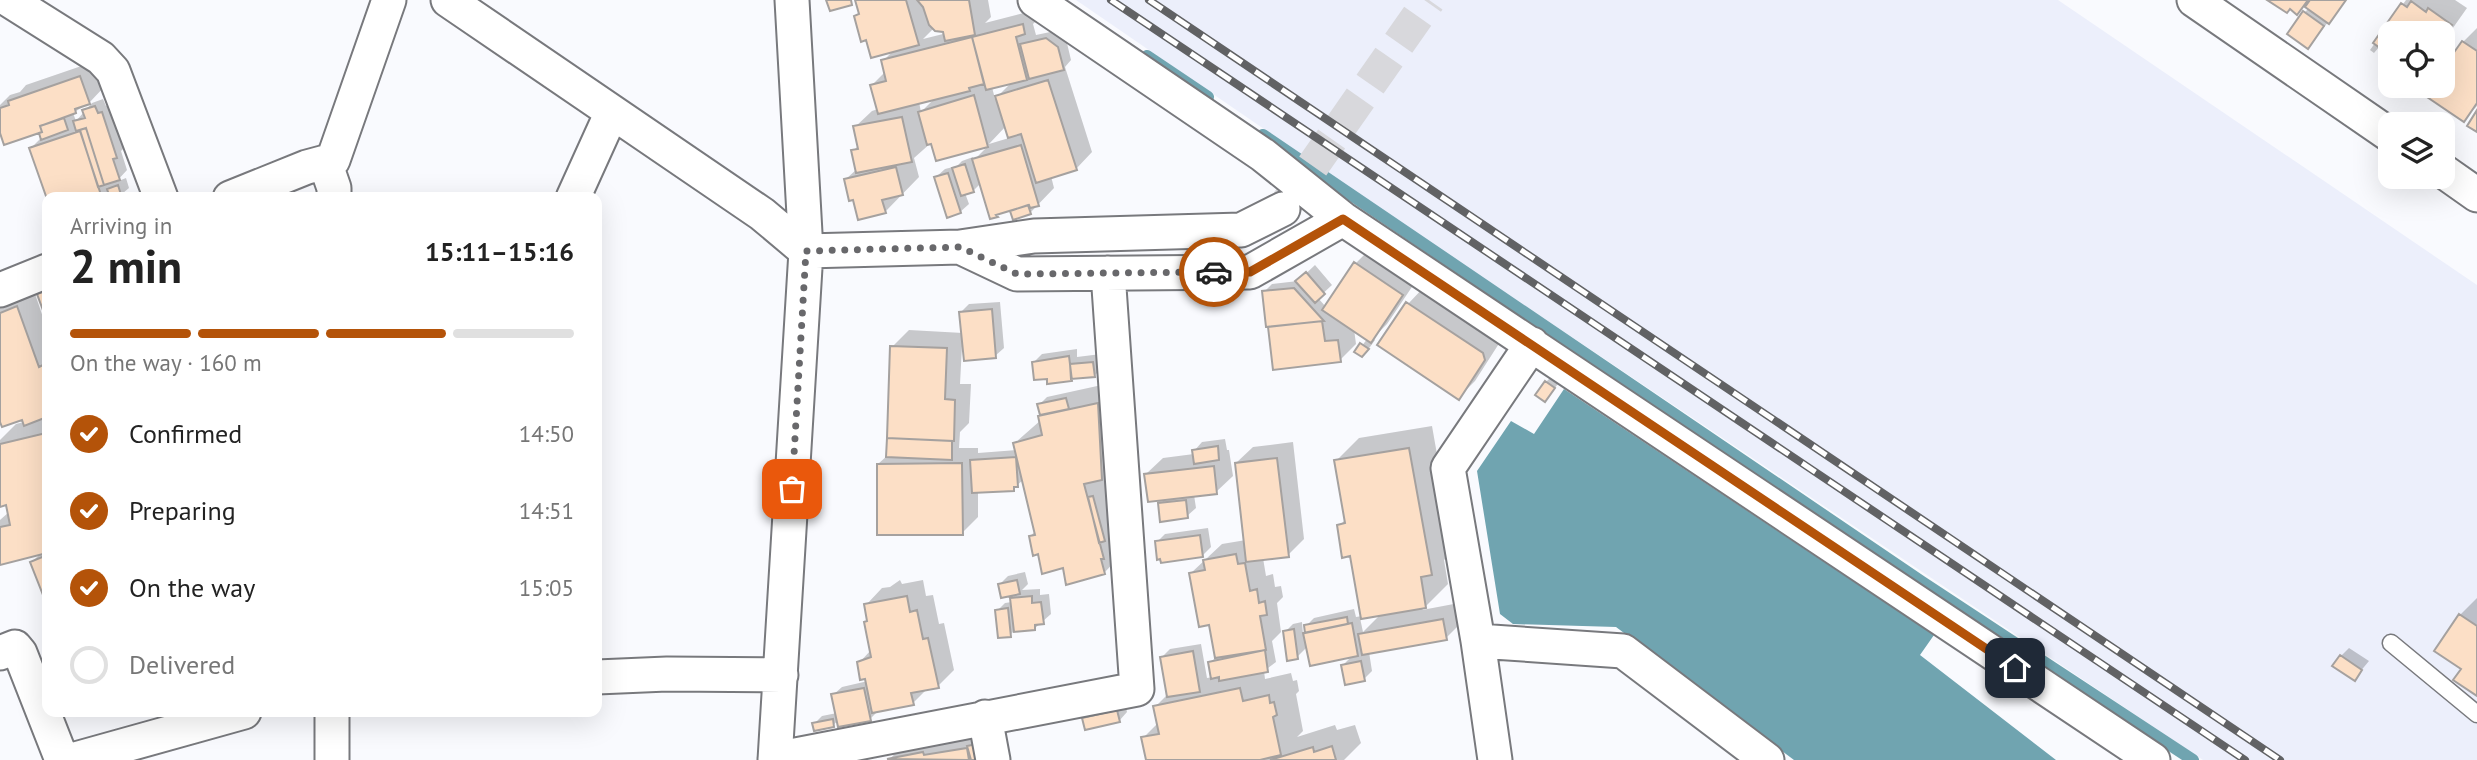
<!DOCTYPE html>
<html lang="en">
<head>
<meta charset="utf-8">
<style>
	body { margin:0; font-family:"PT Sans",sans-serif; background:#f6f6f6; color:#222; height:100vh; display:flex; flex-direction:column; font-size:26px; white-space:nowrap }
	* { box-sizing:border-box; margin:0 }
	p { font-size:23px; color:#767676 }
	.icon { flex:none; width:38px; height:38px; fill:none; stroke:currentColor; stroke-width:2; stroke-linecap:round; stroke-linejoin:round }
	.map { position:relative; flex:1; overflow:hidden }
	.sheet { position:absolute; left:42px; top:192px; width:560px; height:525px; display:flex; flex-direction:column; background:#fff; border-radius:14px; box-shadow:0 7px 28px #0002 }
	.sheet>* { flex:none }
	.controls { position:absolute; left:2378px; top:21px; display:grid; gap:14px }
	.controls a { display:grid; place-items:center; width:77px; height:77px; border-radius:14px; background:#fff; box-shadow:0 7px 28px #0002; font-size:35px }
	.pin { position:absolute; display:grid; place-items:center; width:60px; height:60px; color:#fff; margin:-30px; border-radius:14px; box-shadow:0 4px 10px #0006 }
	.courier { position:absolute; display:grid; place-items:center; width:70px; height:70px; margin:-35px; border:5px solid #b45309; border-radius:50%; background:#fff; color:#222; box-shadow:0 2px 9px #0007 }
	.overview em { font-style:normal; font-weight:800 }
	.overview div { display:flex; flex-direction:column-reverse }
	.overview { display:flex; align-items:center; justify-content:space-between; height:119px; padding:0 28px }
	h1 { font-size:46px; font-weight:800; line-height:52px }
	.bar { display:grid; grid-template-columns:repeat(4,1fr); gap:10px 7px; align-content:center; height:84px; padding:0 28px }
	.bar i { height:9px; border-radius:5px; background:#e0e0e0 }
	.bar .current { background:#b45309 }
	.bar p { grid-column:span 4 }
	ol { padding:0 28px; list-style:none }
	li { display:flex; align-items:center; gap:21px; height:77px }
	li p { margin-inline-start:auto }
	li .icon { padding:7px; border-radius:50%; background:#b45309; color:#fff; stroke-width:4 }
	li:last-child { color:#767676 }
	li i { width:38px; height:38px; border:4px solid #e0e0e0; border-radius:50% }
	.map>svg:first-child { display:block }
	.built { fill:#eceffb }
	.water { fill:#70a4b0 }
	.shadow { fill:#0003; fill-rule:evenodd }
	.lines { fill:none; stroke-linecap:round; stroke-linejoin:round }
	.stream { stroke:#70a4b0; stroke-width:12 }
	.building { fill:#fcdfc6; stroke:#a5a19f; stroke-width:2 }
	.street-tunnel { stroke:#d8d8dc; stroke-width:33; stroke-dasharray:33 17; stroke-linecap:butt }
	.lane-casing { stroke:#78797d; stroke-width:19 }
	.street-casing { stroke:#78797d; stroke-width:37 }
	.lane { stroke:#fff; stroke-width:16 }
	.street { stroke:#fff; stroke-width:33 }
	.rail-casing { stroke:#616264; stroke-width:8 }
	.rail { stroke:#fff; stroke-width:5; stroke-dasharray:16; stroke-linecap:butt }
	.done { stroke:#68686b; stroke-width:7; stroke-dasharray:0 12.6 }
	.route { stroke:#b45309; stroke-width:9 }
</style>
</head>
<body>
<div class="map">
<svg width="2477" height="760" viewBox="0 0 2477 760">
	<rect width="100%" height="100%" fill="#f9fafe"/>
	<path class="built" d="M 1076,0 L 2058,0 L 2477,285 L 2477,760 L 2203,760 L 1391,216 Z"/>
	<path class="water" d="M 1564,389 L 1934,635 L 1920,655 L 2056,760 L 1794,760 L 1616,627 L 1513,624 L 1500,614 L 1477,471 L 1511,421 L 1534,434 Z"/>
	<path class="shadow" d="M 858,0 L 988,0 L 991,17 L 985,23 L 1039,9 L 1041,16 L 1033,24 L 1036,35 L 1055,31 L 1066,39 L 1071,60 L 1065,67 L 1092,152 L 1076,169 L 1051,176 L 1054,188 L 1030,213 L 1014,217 L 1012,208 L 991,217 L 981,183 L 974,190 L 965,193 L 969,204 L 960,212 L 936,177 L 945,169 L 957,166 L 962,161 L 973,157 L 974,160 L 989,145 L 937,159 L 932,142 L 914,158 L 919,177 L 885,212 L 846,179 L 857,169 L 853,151 L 859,145 L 855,127 L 872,111 L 878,109 L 872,85 L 886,71 L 883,61 L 894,50 L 867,38 L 856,16 L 860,11 ZM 934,28 L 951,32 L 923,39 ZM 1012,82 L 995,99 L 992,87 ZM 935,98 L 921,112 L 919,102 ZM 1006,126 L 1009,138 L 989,144 Z
		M 2270,0 L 2346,0 L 2308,47 L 2304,13 L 2309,8 L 2305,5 L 2297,13 L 2290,8 Z
		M 2406,0 L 2455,0 L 2467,8 L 2443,42 L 2443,33 L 2390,33 L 2390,53 L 2380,46 L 2374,53 L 2370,50 Z
		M 2477,28 L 2477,106 L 2463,120 L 2426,95 L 2432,86 L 2443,86 L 2443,71 L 2463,42 Z
		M 96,61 L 105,86 L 89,103 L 73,113 L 76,121 L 92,103 L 103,99 L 106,106 L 110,105 L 124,148 L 121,151 L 127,170 L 116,182 L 126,178 L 129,188 L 117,198 L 49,198 L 31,148 L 42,137 L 46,128 L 0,128 L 0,105 L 10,95 L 20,92 L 26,85 Z
		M 1372,247 L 1418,278 L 1387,324 L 1373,338 L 1375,340 L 1370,347 L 1362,355 L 1357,352 L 1368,338 L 1354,329 L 1356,344 L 1340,360 L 1274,368 L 1264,292 L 1272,284 L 1298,281 L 1315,265 L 1332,285 L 1318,298 L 1326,307 L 1356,263 Z
		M 1424,287 L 1500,342 L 1475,381 L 1458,398 L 1408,304 Z
		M 34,291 L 47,329 L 46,598 L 32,562 L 42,552 L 0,562 L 0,520 L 9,512 L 7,503 L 0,499 L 0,440 L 16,424 L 24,422 L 23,418 L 0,424 L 0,303 Z
		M 1000,302 L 1004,348 L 995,356 L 962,346 L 960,384 L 971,384 L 969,423 L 960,432 L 959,448 L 978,448 L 978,453 L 1017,450 L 1015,443 L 1041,420 L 1039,405 L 1047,397 L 1120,381 L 1126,550 L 1104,573 L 1064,566 L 1039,552 L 1030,536 L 1036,531 L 1024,479 L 1013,489 L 978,491 L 978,517 L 962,533 L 878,464 L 888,455 L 892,347 L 909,330 L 963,333 L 961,312 L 969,304 Z
		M 1077,349 L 1077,357 L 1101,354 L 1102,368 L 1094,376 L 1034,362 L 1042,354 Z
		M 1554,374 L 1562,379 L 1545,400 L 1546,382 Z
		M 1432,426 L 1454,551 L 1444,560 L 1448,584 L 1422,610 L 1459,603 L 1462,622 L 1446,638 L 1369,652 L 1372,671 L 1364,679 L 1342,666 L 1352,656 L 1307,647 L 1297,657 L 1285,632 L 1293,624 L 1302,622 L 1303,635 L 1307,632 L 1306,626 L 1314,618 L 1354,609 L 1356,617 L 1362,616 L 1351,554 L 1339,526 L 1346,519 L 1336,461 L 1359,438 ZM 1381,614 L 1363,632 L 1360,618 Z
		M 1225,439 L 1227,450 L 1229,450 L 1233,476 L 1216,492 L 1194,495 L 1196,508 L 1187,516 L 1160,504 L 1166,498 L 1146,474 L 1163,458 L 1194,454 L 1194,451 L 1202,442 Z
		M 1293,442 L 1304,539 L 1288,555 L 1263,558 L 1266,576 L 1273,574 L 1275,587 L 1281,586 L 1283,597 L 1277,603 L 1281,632 L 1272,641 L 1276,662 L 1264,671 L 1265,679 L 1291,673 L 1293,681 L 1297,680 L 1299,691 L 1296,694 L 1303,731 L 1297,737 L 1335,725 L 1337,730 L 1355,725 L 1361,743 L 1344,760 L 1148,760 L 1143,738 L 1158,723 L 1155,707 L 1169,693 L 1162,657 L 1170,649 L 1201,644 L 1207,678 L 1213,677 L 1210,663 L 1216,657 L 1210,623 L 1191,573 L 1222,544 L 1246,540 L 1236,463 L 1253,447 Z
		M 1208,528 L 1211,547 L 1203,555 L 1157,542 L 1165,534 Z
		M 1025,572 L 1028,584 L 1022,590 L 1040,589 L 1040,595 L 1049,594 L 1051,614 L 1034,629 L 1015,630 L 1010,635 L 997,611 L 1005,603 L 1012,602 L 1012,598 L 1018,593 L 1000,584 L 1008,576 Z
		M 900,580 L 902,584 L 923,580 L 926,596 L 933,595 L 939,624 L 944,623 L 954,670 L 938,686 L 928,688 L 913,703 L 879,710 L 870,719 L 839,720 L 833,725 L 814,724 L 822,716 L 837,713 L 833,695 L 842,687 L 868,681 L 859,663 L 871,650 L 866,605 L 882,588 L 890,587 Z
		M 2477,598 L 2477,694 L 2460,615 Z
		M 2349,648 L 2369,661 L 2354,679 L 2341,656 Z
		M 1125,703 L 1127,712 L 1119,721 L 1084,719 L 1092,710 Z
		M 983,732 L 995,760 L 889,760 L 905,743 Z"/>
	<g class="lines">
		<path class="stream" d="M 1147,56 L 1208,97
			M 1263,135 L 1922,582 L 2193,760"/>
	</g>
	<path class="building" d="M 826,0 L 851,0 L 852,5 L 830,11 Z
		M 855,0 L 906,0 L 919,45 L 871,58 L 866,40 L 861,42 L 854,16 L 859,14 Z
		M 917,0 L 969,0 L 975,35 L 945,41 L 943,32 L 935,31 L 929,25 L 923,7 Z
		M 2267,0 L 2308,0 L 2297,15 L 2290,9 L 2287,13 Z
		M 2310,0 L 2346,0 L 2329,24 L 2305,7 Z
		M 2411,1 L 2426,12 L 2428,8 L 2452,25 L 2443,37 L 2443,33 L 2390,33 L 2390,55 L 2373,43 L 2401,3 L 2407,7 Z
		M 2303,11 L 2324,26 L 2308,49 L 2287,34 Z
		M 1023,24 L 1025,34 L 1016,37 L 1027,80 L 986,90 L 972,37 Z
		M 972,37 L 984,84 L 969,88 L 970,91 L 878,114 L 870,85 L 886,81 L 881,60 Z
		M 1046,38 L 1058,47 L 1064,70 L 1029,79 L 1020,44 Z
		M 2462,41 L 2477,51 L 2477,103 L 2464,122 L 2424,95 L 2430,86 L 2443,86 L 2443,68 Z
		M 80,76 L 90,104 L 75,109 L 76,113 L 40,126 L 42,132 L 4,145 L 0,133 L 0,108 L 9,105 L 8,101 Z
		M 1048,80 L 1077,170 L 1036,183 L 1021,134 L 1008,138 L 995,96 Z
		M 974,95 L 988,147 L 936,161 L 931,144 L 927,145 L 918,112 Z
		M 95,106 L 98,113 L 102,112 L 117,158 L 113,159 L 120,180 L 104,185 L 86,128 L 76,131 L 73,121 L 85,118 L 82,110 Z
		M 2477,110 L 2477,132 L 2467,126 Z
		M 902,117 L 912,162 L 856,173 L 851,150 L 858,149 L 853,126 Z
		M 64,118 L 68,130 L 41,140 L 39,133 L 42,132 L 40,126 Z
		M 86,128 L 104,185 L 98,187 L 80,130 Z
		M 80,131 L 102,198 L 47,199 L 29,148 Z
		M 1021,145 L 1039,206 L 1030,208 L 1029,205 L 996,215 L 998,217 L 990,219 L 972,159 Z
		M 965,164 L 974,192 L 961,196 L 952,168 Z
		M 896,167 L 903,195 L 882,200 L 886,213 L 858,220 L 853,200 L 849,201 L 844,179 Z
		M 948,173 L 961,213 L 947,218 L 934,177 Z
		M 118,185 L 122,198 L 110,198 L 107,189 Z
		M 1028,205 L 1031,214 L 1013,220 L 1010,211 Z
		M 1354,262 L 1403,295 L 1371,343 L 1322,310 Z
		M 1306,272 L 1325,294 L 1315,303 L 1295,281 Z
		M 1294,288 L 1324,321 L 1266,327 L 1262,291 Z
		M 47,290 L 47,321 L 37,294 Z
		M 1406,302 L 1483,353 L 1485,360 L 1459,400 L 1377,345 Z
		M 17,306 L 39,367 L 43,365 L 47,377 L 47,417 L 24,426 L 22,420 L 2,427 L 0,422 L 0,313 Z
		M 992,309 L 996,358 L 964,361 L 959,312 Z
		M 1322,321 L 1325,341 L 1338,340 L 1341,362 L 1273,370 L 1268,327 Z
		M 1360,343 L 1369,349 L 1362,357 L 1354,352 Z
		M 890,346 L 947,348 L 945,399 L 955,400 L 954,441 L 887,438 Z
		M 1069,356 L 1072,381 L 1047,384 L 1047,379 L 1034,380 L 1032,362 Z
		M 1093,362 L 1095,377 L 1071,379 L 1070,364 Z
		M 1545,381 L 1555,388 L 1545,402 L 1535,395 Z
		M 1066,398 L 1069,409 L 1040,415 L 1037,404 Z
		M 1098,403 L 1102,480 L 1084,484 L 1104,559 L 1101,559 L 1105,574 L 1066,585 L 1063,568 L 1042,574 L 1038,554 L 1033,556 L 1029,536 L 1035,535 L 1013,443 L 1042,435 L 1038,416 Z
		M 46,433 L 47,553 L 0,565 L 0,527 L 10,525 L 6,505 L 0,507 L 0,444 Z
		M 887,438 L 952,441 L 952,460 L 886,457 Z
		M 1218,446 L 1219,460 L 1194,464 L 1192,450 Z
		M 1409,448 L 1432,575 L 1421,577 L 1426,608 L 1361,619 L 1350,556 L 1342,558 L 1337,525 L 1345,523 L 1334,460 Z
		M 1016,457 L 1018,487 L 1014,487 L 1014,491 L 972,493 L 970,460 Z
		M 1277,458 L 1289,557 L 1246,562 L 1235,463 Z
		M 962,463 L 963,535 L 877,535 L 877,464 Z
		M 1214,466 L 1217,494 L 1148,502 L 1144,474 Z
		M 1093,496 L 1105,541 L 1099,543 L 1088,497 Z
		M 1186,500 L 1188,518 L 1160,522 L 1158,503 Z
		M 1200,535 L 1203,557 L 1161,563 L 1160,559 L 1157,560 L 1155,541 Z
		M 1236,554 L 1238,564 L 1245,563 L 1250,591 L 1257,589 L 1259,603 L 1265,601 L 1267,615 L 1260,616 L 1266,650 L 1215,658 L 1209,625 L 1199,627 L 1189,573 L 1205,570 L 1203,560 Z
		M 47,555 L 47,600 L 45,600 L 30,562 Z
		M 1017,580 L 1020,594 L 1001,598 L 998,584 Z
		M 907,596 L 910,612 L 917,610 L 923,639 L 928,638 L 939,688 L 911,693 L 914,705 L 872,713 L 865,679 L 860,680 L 857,662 L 871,657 L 864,622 L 867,621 L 864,604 Z
		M 1032,596 L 1032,603 L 1041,602 L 1044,624 L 1035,625 L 1035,630 L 1014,632 L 1010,598 Z
		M 1008,608 L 1011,637 L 998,638 L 995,610 Z
		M 2459,614 L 2477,626 L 2477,696 L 2453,680 L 2461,669 L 2434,651 Z
		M 1347,617 L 1348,624 L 1305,633 L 1304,625 Z
		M 1443,619 L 1447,640 L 1362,655 L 1358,634 Z
		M 1352,623 L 1358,656 L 1310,666 L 1303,633 Z
		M 1294,629 L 1298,659 L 1287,661 L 1283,631 Z
		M 1265,650 L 1268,672 L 1219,681 L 1219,677 L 1211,679 L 1208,662 Z
		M 1193,651 L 1200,692 L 1167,697 L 1160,657 Z
		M 2340,655 L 2362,670 L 2355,681 L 2332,666 Z
		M 1361,661 L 1365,681 L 1345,685 L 1341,665 Z
		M 864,688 L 871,721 L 838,727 L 831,694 Z
		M 1240,688 L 1243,701 L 1269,695 L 1270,703 L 1274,702 L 1277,715 L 1273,717 L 1281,755 L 1260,760 L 1146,760 L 1141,737 L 1159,734 L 1153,706 Z
		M 1117,710 L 1120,722 L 1085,730 L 1082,718 Z
		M 833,719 L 834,727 L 814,731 L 812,723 Z
		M 982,743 L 986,760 L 971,760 L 967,746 Z
		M 1332,746 L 1336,760 L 1270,760 L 1313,747 L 1314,752 Z
		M 967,748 L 969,760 L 887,759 L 923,752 L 924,755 Z"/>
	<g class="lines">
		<path class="street-tunnel" d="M 1284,207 L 1429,0"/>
		<g class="lane-casing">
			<path id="lane" d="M 2391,643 L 2477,714"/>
		</g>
		<g class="street-casing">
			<path id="street" d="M 9,0 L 101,58 L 113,71 L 161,198
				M 448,0 L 762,214 L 806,251 L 960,247 L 1017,274 L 1250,272 L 1343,219 L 2153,760
				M 1035,0 L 1263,155 L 1343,219
				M 2194,0 L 2390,135
				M 325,162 L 334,188 L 334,198
				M 2443,171 L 2477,195
				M 230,198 L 307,167 L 333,160 L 389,0
				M 573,198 L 612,112
				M 960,247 L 1034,236 L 1241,230 L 1283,209
				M 0,290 L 47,271
				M 1478,641 L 1623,651 L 1767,760
				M 0,653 L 15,647 L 20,653 L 62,760
				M 597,677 L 667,674 L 781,675
				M 332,712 L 332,760
				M 985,717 L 993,760
				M 775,759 L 1137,689 L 1108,273
				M 72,760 L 244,712
				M 775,760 L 806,251 L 792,0
				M 1495,760 L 1478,641 L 1448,468 L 1532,344"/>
		</g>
		<use href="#lane" class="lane"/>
		<use href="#street" class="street"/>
		<g class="rail-casing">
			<path id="rail" d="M 1111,0 L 2245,760
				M 1149,0 L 2280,760"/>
		</g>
		<use href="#rail" class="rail"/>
	</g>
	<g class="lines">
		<path class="done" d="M 792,489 L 806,251 L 960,247 L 1017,274 L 1214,272"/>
		<path class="route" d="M 1214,272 L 1250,272 L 1343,219 L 2015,668"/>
	</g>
</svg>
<div class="controls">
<a><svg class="icon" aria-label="locate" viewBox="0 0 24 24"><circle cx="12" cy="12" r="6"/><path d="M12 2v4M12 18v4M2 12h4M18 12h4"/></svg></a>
<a><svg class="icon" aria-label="layers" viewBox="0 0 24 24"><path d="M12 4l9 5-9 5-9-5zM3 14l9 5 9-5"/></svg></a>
</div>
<div class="pin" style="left:792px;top:489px;background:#ea580c"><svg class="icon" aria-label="bag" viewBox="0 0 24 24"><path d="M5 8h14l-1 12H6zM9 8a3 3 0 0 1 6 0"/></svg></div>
<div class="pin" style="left:2015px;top:668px;background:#1f2937"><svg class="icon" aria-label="home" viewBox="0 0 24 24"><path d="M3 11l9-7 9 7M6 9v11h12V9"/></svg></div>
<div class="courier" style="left:1214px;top:272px"><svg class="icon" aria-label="car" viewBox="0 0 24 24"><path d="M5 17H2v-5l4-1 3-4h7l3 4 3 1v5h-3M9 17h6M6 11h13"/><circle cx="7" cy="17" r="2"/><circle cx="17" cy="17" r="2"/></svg></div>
<section class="sheet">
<div class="overview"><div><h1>2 min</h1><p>Arriving in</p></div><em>15:11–15:16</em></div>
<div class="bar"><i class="current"></i><i class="current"></i><i class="current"></i><i></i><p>On the way · 160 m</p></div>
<ol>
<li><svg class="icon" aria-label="check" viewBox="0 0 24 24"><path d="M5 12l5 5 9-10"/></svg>Confirmed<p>14:50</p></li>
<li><svg class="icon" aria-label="check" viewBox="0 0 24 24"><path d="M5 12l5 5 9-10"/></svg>Preparing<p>14:51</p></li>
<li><svg class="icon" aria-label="check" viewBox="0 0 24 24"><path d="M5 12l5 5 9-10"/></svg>On the way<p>15:05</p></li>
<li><i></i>Delivered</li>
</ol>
</section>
</div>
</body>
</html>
